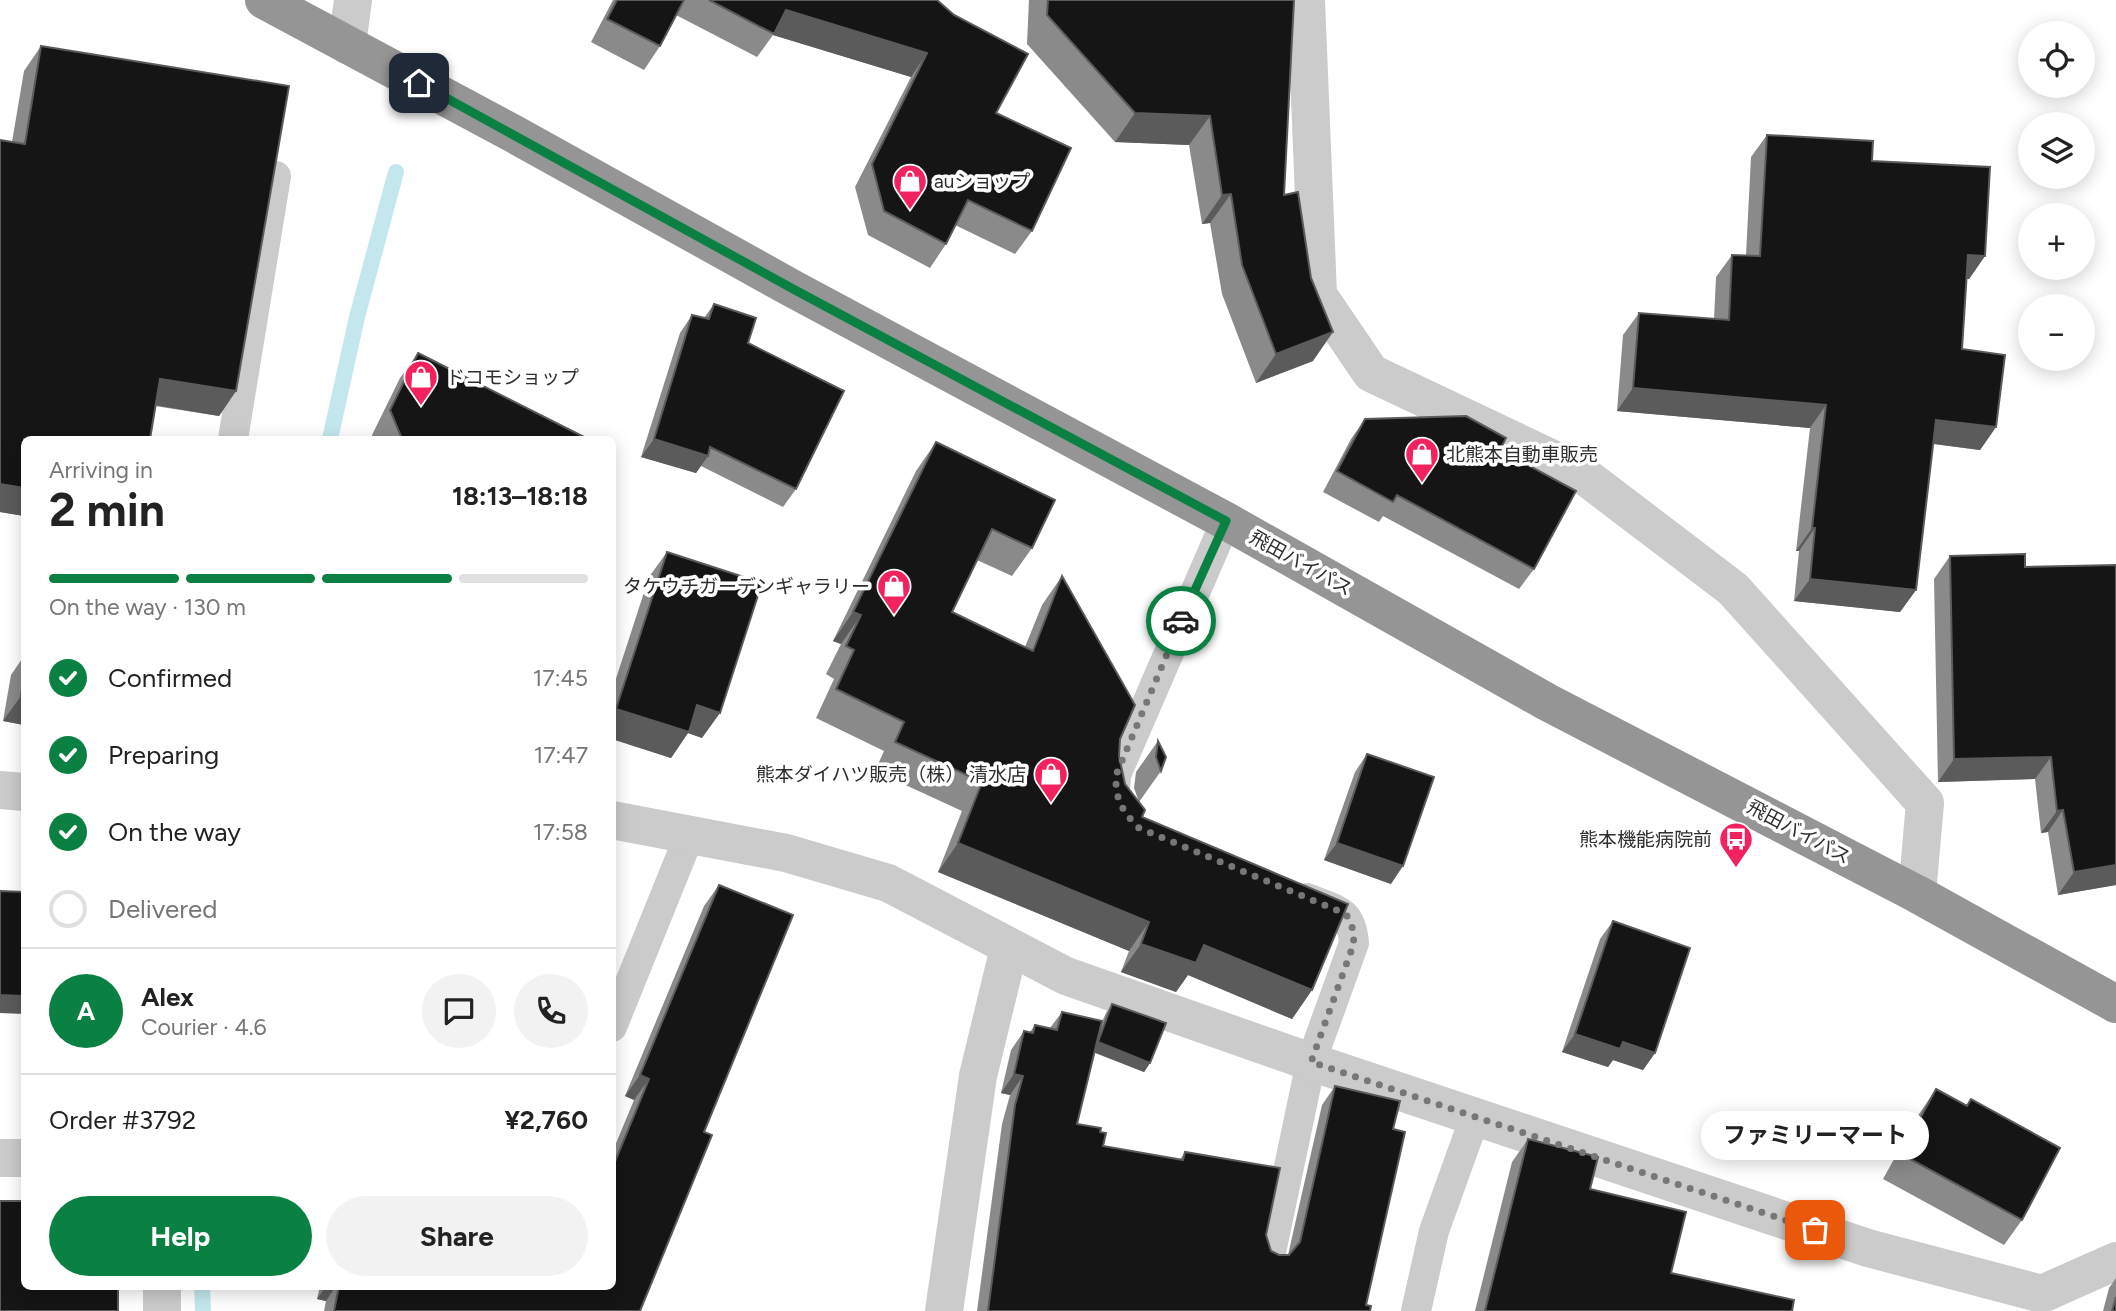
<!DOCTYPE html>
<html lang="en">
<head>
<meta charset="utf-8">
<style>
	body { margin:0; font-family:Figtree,"Noto Sans JP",sans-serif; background:#f2f2f2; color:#222; height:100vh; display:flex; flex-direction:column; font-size:26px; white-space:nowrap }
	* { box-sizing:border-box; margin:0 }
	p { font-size:23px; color:#767676 }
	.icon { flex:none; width:38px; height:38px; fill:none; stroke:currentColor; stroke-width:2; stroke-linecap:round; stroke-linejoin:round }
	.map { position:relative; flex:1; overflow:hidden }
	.drawer { position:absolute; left:21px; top:436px; width:595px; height:854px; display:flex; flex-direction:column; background:#fff; border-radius:10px; box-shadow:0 4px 18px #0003 }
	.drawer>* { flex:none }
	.fabs { position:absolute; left:2018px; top:21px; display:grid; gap:14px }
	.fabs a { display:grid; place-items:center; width:77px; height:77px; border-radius:50%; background:#fff; box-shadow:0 4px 18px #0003; font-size:35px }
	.pin { position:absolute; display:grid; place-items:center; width:60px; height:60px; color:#fff; margin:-30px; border-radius:14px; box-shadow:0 4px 10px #0006 }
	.courier { position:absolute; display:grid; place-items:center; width:70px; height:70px; margin:-35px; border:5px solid #0b8043; border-radius:50%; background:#fff; color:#222; box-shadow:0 2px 9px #0007 }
	.bubble { position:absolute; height:49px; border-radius:24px; background:#fff; box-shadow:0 4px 18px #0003; font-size:23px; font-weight:700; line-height:49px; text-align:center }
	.head em { font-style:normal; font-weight:700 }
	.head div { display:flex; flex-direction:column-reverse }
	.head { display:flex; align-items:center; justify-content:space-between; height:119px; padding:0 28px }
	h1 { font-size:46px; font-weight:700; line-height:52px }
	.bar { display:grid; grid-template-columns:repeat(4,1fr); gap:10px 7px; align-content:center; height:84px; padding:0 28px }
	.bar i { height:9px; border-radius:5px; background:#e0e0e0 }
	.bar .selected { background:#0b8043 }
	.bar p { grid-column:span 4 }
	.line { display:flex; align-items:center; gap:18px; padding:0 28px; border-top:2px solid #e0e0e0 }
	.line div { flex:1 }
	.round { display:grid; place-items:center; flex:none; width:74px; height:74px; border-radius:37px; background:#f2f2f2 }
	ol { padding:0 28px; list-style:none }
	li { display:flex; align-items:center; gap:21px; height:77px }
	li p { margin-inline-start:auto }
	li .icon { padding:7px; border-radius:50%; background:#0b8043; color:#fff; stroke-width:4 }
	li:last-child { color:#767676 }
	li i { width:38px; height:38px; border:4px solid #e0e0e0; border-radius:50% }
	.action { display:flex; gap:14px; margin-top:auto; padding:14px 28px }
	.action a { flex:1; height:80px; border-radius:42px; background:#0b8043; color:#fff; font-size:28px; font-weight:700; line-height:80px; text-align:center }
	.action a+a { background:#f2f2f2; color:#222 }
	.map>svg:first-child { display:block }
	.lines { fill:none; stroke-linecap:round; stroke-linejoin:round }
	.stream { stroke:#c4e7ee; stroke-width:16 }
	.lane { stroke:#cbcbcb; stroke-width:30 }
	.street { stroke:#cbcbcb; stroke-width:38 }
	.highway { stroke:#959595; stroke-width:38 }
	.wall { fill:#8a8a8a }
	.shaded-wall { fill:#5b5b5b }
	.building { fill:#151515; stroke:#5b5b5b; stroke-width:2 }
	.done { stroke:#777; stroke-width:7; stroke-dasharray:0 12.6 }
	.route { stroke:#0b8043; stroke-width:9 }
	.labels { text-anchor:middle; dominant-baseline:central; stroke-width:7; stroke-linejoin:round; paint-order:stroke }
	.poi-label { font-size:19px; fill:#2e2e2e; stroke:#fff; text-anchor:start }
	.street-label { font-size:19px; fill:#2e2e2e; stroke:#fff }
</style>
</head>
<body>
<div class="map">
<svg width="2116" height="1311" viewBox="0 0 2116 1311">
	<rect width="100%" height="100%" fill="#fff"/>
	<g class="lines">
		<path class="stream" d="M 330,439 L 357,317 L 396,172
			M 202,1286 L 203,1311"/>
		<path class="lane" d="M 233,439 L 276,176
			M 1119,803 L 1115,793 L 1116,775 L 1226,521
			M 612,1027 L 690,834
			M 1270,1257 L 1311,1062 L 1354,943 C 1351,908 1335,910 1307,898
			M 1416,1311 L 1434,1231 L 1475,1117"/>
		<path class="street" d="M 1306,0 L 1318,295 L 1371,373 L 1578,471 L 1733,589 L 1925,803 L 1917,894
			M 347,45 L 353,0
			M 0,790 L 24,792
			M 612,820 L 786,853 L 888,883 L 1066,976 L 1311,1062 L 1868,1248 L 2042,1294 L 2116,1261
			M 0,1158 L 24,1158
			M 162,1311 L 162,1286
			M 944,1311 L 978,1076 L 1009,948"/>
		<path class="highway" d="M 264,0 L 514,134 L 795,290 L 1226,521 L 1547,702 L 1917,894 L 2116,1004"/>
	</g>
	<path class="wall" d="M 613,0 L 937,0 L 996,113 L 1032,231 L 1015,254 L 955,225 L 946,244 L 930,268 L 868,235 L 855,187 L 911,77 L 773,35 L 757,57 L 676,15 L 660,46 L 644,70 L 591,42 Z
		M 1029,0 L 1294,0 L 1284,195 L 1313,361 L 1256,383 L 1222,294 L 1210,223 L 1202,224 L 1189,145 L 1115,142 L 1027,44 Z
		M 41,46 L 236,391 L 219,416 L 155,406 L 24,516 L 0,512 L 0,140 L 12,142 L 24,71 Z
		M 1767,135 L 1872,161 L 1985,256 L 1969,279 L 1966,278 L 1962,349 L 1996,427 L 1980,450 L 1933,444 L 1916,590 L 1900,612 L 1794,601 L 1799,551 L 1796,551 L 1810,428 L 1617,411 L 1623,335 L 1639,313 L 1714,319 L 1716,277 L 1732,255 L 1746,255 L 1751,157 Z
		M 714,304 L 748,343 L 796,489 L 783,507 L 701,466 L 696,473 L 641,457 L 680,333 L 692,315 L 704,318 Z
		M 418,353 L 588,439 L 374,439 L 372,435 L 400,378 Z
		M 1365,419 L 1500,450 L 1534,569 L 1519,589 L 1383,516 L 1379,522 L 1323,492 L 1351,439 Z
		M 936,442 L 1032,548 L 1012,576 L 977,560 L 952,612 L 1025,647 L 1042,605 L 1062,576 L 1120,739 L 1119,756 L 1125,784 L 1142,817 L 1312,990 L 1292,1019 L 1188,975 L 1176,992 L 1121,972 L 1129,951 L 938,872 L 962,811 L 875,771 L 884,751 L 816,718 L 834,679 L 826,674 L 841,644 L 833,641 L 916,471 Z
		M 667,552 L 702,738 L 688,733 L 671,758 L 612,739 L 612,691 L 649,577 Z
		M 1950,556 L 2025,567 L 2116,885 L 2058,895 L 2048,832 L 2041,833 L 2035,779 L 1938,782 L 1934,579 Z
		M 24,656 L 24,725 L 3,721 L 11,675 Z
		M 1158,741 L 1161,771 L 1139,802 L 1134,788 L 1136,772 Z
		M 1367,754 L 1391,884 L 1324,860 L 1355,772 Z
		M 719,885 L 704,1132 L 640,1311 L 324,1311 L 326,1301 L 317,1299 L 320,1286 L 612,1286 L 612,1153 L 634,1100 L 625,1096 L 704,906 Z
		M 1613,921 L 1655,1053 L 1643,1070 L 1613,1060 L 1608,1067 L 1562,1052 L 1600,939 Z
		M 1112,1004 L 1150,1063 L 1144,1072 L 1095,1053 L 1077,1124 L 1100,1132 L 1103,1146 L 1180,1160 L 1185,1152 L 1266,1235 L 1271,1251 L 1279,1255 L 1288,1255 L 1322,1105 L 1335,1086 L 1393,1129 L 1366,1305 L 1370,1311 L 977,1311 L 1002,1124 L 1010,1095 L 1001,1093 L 1011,1050 L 1024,1031 L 1030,1032 L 1035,1025 L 1050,1028 L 1062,1012 L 1102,1022 L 1106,1013 Z
		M 1936,1089 L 1966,1106 L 1971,1099 L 2022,1220 L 2004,1245 L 1883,1179 L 1919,1114 Z
		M 1528,1139 L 1590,1189 L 1671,1273 L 1792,1311 L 1475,1311 L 1512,1162 Z
		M 2116,1278 L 2116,1311 L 2103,1311 L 2109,1288 Z"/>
	<path class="shaded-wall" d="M 786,10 L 927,53 L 911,77 L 773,35 Z
		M 1135,113 L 1210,116 L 1189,145 L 1115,142 Z
		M 1231,194 L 1210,223 L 1202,224 L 1222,195 Z
		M 1968,255 L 1985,256 L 1969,279 L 1952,278 Z
		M 1333,332 L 1313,361 L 1256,383 L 1276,354 Z
		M 160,379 L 236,391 L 219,416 L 142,403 Z
		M 1633,388 L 1826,405 L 1810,428 L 1617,411 Z
		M 1936,420 L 1996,427 L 1980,450 L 1920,442 Z
		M 654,439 L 708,456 L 696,473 L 641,457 Z
		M 0,484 L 24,488 L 24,516 L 0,512 Z
		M 1812,528 L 1815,528 L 1799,551 L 1796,551 Z
		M 1810,579 L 1916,590 L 1900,612 L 1794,601 Z
		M 853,612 L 861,615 L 841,644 L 833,641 Z
		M 21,696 L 24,697 L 24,725 L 3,721 Z
		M 697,705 L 720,713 L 702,738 L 688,733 L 671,758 L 612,739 L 612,714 L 616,709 Z
		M 2051,757 L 2035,779 L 1938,782 L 1954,759 Z
		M 2063,810 L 2048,832 L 2041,833 L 2057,811 Z
		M 958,843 L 1149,922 L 1129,951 L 938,872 Z
		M 1337,843 L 1403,866 L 1391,884 L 1324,860 Z
		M 2116,865 L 2116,885 L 2058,895 L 2074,872 Z
		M 1141,944 L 1204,945 L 1312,990 L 1292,1019 L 1188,975 L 1176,992 L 1121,972 Z
		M 0,995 L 24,996 L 24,1014 L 0,1013 Z
		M 1575,1034 L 1623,1042 L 1655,1053 L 1643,1070 L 1613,1060 L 1608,1067 L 1562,1052 Z
		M 1098,1042 L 1150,1063 L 1144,1072 L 1091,1051 Z
		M 1014,1074 L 1023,1076 L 1010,1095 L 1001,1093 Z
		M 640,1075 L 649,1079 L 634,1100 L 625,1096 Z
		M 326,1286 L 336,1286 L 326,1301 L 317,1299 Z"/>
	<path class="building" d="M 617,0 L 684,0 L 660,46 L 607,19 Z
		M 709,0 L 937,0 L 954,15 L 1028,54 L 996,113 L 1071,148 L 1032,231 L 968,200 L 946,244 L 884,211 L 872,164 L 927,53 L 786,10 L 774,34 Z
		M 1048,0 L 1294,0 L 1284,195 L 1298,192 L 1311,278 L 1333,332 L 1276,354 L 1242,265 L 1231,194 L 1222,195 L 1210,116 L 1135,113 L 1047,15 Z
		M 41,46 L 289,86 L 236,391 L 160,379 L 150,439 L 24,439 L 24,488 L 0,484 L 0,140 L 25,144 Z
		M 1767,135 L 1873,141 L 1872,161 L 1990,167 L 1985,256 L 1968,255 L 1962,349 L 2005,355 L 1996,427 L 1936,420 L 1916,590 L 1810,579 L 1815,528 L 1812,528 L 1826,405 L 1633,388 L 1639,313 L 1729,320 L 1732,255 L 1760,256 Z
		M 714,304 L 756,318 L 748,343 L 844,391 L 796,489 L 710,447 L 708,456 L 654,439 L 692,315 L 709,319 Z
		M 418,353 L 588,439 L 402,439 L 390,410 Z
		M 1466,416 L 1506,438 L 1500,450 L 1576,491 L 1534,569 L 1397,495 L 1393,502 L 1337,471 L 1365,419 Z
		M 936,442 L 1055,500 L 1032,548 L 992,529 L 952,612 L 1033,651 L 1062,576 L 1135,705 L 1120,739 L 1119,756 L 1125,784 L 1145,810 L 1142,817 L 1348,904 L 1312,990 L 1204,945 L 1196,963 L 1141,944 L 1149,922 L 958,843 L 982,782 L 895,742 L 904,722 L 836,689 L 854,650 L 846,646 L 861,615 L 853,612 Z
		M 667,552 L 762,583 L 720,713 L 697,705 L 689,732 L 616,709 Z
		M 2025,554 L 2025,567 L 2116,565 L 2116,865 L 2074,872 L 2063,810 L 2057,811 L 2051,757 L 1954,759 L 1950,556 Z
		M 24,674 L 24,697 L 21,696 Z
		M 1158,741 L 1166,757 L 1161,771 L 1156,757 Z
		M 1367,754 L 1434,777 L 1403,866 L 1337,843 Z
		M 719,885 L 793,915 L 704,1132 L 712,1135 L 640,1311 L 334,1311 L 339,1286 L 612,1286 L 612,1169 L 649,1079 L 640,1075 Z
		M 0,891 L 24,892 L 24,996 L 0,995 Z
		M 1613,921 L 1690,948 L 1655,1053 L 1623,1042 L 1620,1049 L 1575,1034 Z
		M 1112,1004 L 1166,1023 L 1150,1063 L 1098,1042 Z
		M 1062,1012 L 1102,1021 L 1077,1124 L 1101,1128 L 1100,1132 L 1106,1133 L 1103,1146 L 1183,1160 L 1185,1152 L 1280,1168 L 1266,1235 L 1271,1251 L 1279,1255 L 1289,1255 L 1300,1242 L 1335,1086 L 1400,1101 L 1393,1129 L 1405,1132 L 1366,1305 L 1371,1306 L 1370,1311 L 988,1311 L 1015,1105 L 1023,1076 L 1014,1074 L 1024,1031 L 1033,1033 L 1035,1025 L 1057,1030 Z
		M 1936,1089 L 1967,1106 L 1971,1099 L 2060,1148 L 2022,1220 L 1901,1154 Z
		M 1528,1139 L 1598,1157 L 1590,1189 L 1686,1212 L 1671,1273 L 1794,1300 L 1792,1311 L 1485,1311 Z
		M 0,1201 L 24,1201 L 24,1286 L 118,1286 L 118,1311 L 0,1311 Z
		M 2116,1297 L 2116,1311 L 2112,1311 Z"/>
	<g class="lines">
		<path class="done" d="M 1181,621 L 1116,775 C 1115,799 1122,811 1139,828 L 1346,914 L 1352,926 L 1354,943 L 1311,1062 L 1815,1230"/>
		<path class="route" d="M 419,83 L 795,290 L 1226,521 L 1181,621"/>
	</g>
	<defs>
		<g id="shop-pin" transform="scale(1.75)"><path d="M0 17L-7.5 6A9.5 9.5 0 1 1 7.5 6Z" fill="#f2225f" stroke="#fff"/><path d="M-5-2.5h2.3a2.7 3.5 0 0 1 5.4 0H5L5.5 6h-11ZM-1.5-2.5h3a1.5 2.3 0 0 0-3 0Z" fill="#fff"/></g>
		<g id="bus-pin" transform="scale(1.75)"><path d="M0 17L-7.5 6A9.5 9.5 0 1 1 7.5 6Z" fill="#f2225f" stroke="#fff"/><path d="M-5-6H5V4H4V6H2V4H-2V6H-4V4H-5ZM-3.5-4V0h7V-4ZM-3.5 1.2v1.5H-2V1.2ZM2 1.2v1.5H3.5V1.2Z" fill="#fff"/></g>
	</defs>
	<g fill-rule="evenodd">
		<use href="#shop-pin" x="910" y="181"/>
		<use href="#shop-pin" x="421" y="377"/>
		<use href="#shop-pin" x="1422" y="454"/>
		<use href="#shop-pin" x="894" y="586"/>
		<use href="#shop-pin" x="1051" y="774"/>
		<use href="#bus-pin" x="1736" y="839"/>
	</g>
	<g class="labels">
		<g class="poi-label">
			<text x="934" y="181">auショップ</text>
			<text x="446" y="377">ドコモショップ</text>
			<text x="1446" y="454">北熊本自動車販売</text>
			<text x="870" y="586" text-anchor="end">タケウチガーデンギャラリー</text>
			<text x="1026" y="774" text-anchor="end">熊本ダイハツ販売（株） 清水店</text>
			<text x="1712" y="839" text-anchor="end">熊本機能病院前</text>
		</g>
		<g class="street-label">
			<text transform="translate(1301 563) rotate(29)">飛田バイパス</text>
			<text transform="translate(1799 832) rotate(28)">飛田バイパス</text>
		</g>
	</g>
</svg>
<div class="fabs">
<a><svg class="icon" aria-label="locate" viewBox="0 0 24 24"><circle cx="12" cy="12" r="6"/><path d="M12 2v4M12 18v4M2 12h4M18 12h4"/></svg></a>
<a><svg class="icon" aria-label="layers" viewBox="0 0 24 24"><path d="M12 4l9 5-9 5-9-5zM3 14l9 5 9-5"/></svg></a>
<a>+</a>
<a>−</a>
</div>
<div class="pin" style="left:1815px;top:1230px;background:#ea580c"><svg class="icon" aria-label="bag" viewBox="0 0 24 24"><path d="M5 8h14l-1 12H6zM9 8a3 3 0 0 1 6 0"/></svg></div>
<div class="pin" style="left:419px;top:83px;background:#1f2937"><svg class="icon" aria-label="home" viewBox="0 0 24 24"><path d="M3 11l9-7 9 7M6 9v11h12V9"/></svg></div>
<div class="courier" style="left:1181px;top:621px"><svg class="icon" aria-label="car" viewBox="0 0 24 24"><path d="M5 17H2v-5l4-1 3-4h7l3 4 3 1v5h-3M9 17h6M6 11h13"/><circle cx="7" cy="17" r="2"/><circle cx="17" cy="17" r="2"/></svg></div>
<div class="bubble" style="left:1701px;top:1111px;width:228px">ファミリーマート</div>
<section class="drawer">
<div class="head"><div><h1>2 min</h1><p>Arriving in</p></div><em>18:13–18:18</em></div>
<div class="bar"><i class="selected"></i><i class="selected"></i><i class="selected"></i><i></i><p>On the way · 130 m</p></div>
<ol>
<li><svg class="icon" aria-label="check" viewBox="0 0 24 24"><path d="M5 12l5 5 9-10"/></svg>Confirmed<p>17:45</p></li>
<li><svg class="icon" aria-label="check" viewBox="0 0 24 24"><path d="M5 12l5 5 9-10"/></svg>Preparing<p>17:47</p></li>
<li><svg class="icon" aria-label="check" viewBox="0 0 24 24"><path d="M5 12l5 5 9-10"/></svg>On the way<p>17:58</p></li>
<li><i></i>Delivered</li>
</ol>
<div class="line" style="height:126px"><b class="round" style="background:#0b8043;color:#fff">A</b><div><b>Alex</b><p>Courier · 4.6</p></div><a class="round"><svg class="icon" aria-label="chat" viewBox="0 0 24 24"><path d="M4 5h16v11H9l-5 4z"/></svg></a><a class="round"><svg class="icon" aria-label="phone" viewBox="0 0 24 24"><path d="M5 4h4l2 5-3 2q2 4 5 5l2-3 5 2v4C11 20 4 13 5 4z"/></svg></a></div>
<div class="line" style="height:91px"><div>Order #3792</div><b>¥2,760</b></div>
<div class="action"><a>Help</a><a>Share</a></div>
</section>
</div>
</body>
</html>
